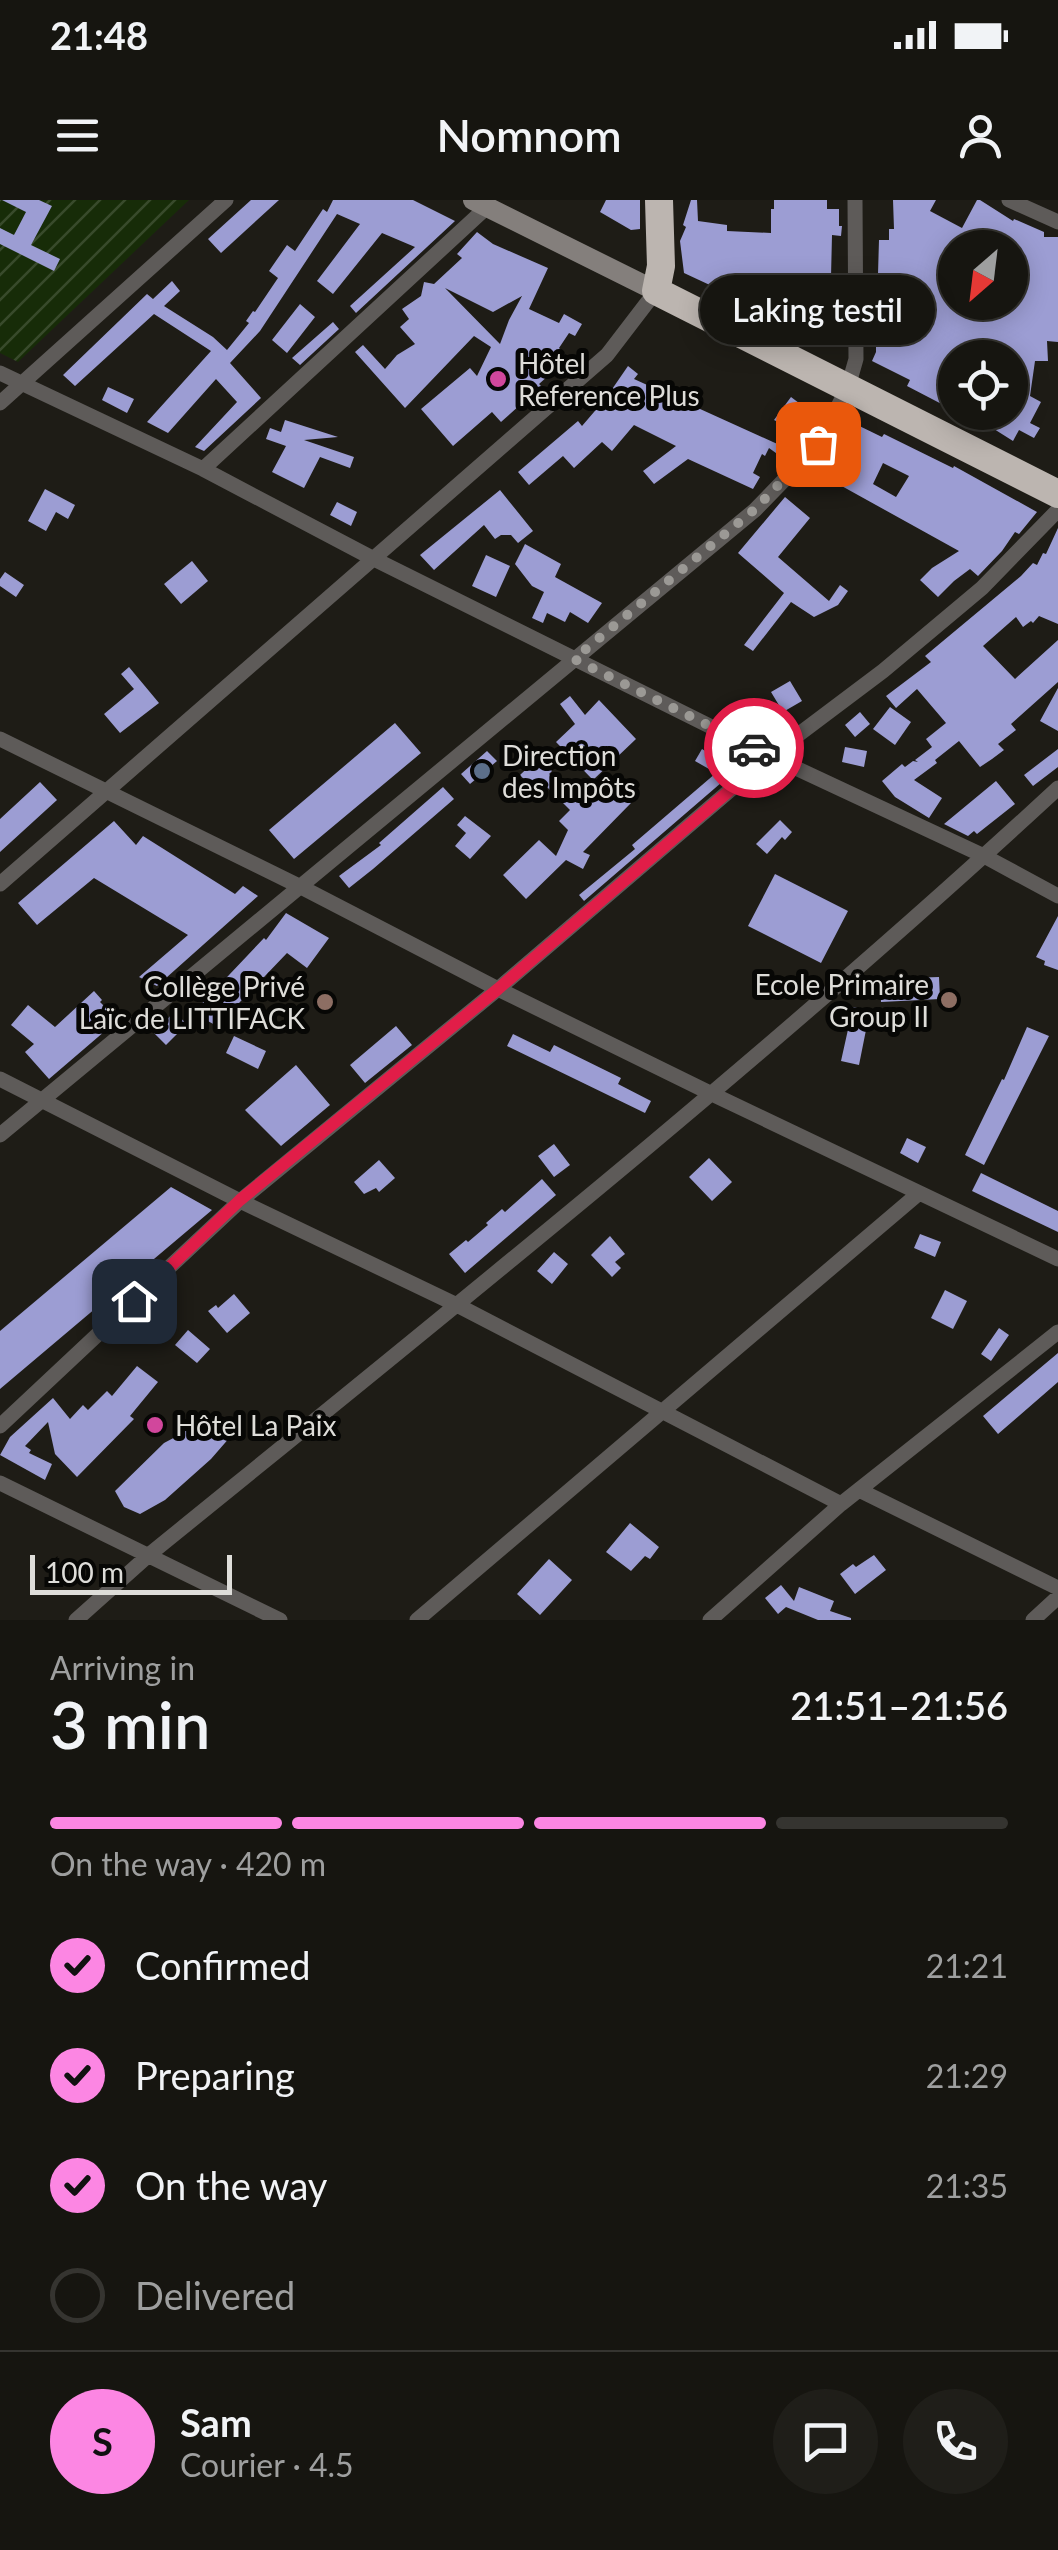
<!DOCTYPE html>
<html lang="en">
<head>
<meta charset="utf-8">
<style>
	body { margin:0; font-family:Lato,sans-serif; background:#1f1e19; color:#f1f3f6; height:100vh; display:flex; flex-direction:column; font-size:38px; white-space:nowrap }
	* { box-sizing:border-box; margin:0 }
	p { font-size:32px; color:#9e9f9f }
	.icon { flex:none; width:55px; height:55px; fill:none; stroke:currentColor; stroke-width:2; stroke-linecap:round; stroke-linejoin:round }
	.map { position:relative; height:1420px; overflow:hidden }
	.drawer { display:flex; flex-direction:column; background:#161510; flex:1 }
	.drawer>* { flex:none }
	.needle { width:65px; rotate:208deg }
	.fabs { position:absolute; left:938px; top:30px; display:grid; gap:20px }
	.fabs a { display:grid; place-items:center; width:90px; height:90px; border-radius:50%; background:#161510; box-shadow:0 5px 25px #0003,0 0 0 2px #353430; font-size:50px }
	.scale { position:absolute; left:30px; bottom:25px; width:202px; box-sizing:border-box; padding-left:10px; border:5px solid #deddd9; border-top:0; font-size:28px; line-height:35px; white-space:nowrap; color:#deddd9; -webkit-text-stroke:8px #070705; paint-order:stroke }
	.pin { position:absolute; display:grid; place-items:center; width:85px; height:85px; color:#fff; margin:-42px; border-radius:20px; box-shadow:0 5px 15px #0006 }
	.courier { position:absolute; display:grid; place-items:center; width:100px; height:100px; margin:-50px; border:8px solid #e11d48; border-radius:50%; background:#fff; color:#222; box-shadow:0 2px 12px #0007 }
	.bubble { position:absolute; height:70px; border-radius:35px; background:#161510; box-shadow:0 5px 25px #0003,0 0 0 2px #353430; font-size:32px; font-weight:600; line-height:70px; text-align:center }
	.headline em { font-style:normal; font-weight:600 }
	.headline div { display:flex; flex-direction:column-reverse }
	.headline { display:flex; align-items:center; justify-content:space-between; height:170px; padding:0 50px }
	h1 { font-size:65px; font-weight:600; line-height:75px }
	.bar { display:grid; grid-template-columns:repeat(4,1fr); gap:15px 10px; align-content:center; height:120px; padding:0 50px }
	.bar i { height:12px; border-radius:8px; background:#353430 }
	.bar .active { background:#fc86e3 }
	.bar p { grid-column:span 4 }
	.line { display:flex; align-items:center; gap:25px; padding:0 50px; border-top:2px solid #353430 }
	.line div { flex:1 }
	.round { display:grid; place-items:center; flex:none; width:105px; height:105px; border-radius:52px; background:#1f1e19 }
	ol { padding:0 50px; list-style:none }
	li { display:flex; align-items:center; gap:30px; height:110px }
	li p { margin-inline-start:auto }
	li .icon { padding:10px; border-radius:50%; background:#fc86e3; color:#111; stroke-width:4 }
	li:last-child { color:#9e9f9f }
	li i { width:55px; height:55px; border:5px solid #353430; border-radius:50% }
	.status { display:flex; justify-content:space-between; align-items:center; height:70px; padding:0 50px; background:#161510; direction:ltr }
	.status svg { height:28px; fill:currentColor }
	header { display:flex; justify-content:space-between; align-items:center; height:130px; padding:0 50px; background:#161510; font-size:45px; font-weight:600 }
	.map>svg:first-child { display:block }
	.garden { fill:url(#garden-furrows) }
	.building { fill:#9c9dd3; fill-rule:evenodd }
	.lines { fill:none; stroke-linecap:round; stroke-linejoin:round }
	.street { stroke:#5e5b59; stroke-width:15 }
	.secondary { stroke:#847f7c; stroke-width:20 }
	.highway { stroke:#bcb5b0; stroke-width:28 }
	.done { stroke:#9b9995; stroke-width:10; stroke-dasharray:0 18 }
	.route { stroke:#e11d48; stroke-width:12 }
	.hotel-dot { fill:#d1479c; stroke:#070705; stroke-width:4 }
	.service-dot { fill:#5c6f8a; stroke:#070705; stroke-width:4 }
	.education-dot { fill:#8d6e63; stroke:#070705; stroke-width:4 }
	.labels { text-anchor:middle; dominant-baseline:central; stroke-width:10; stroke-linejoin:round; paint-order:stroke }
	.poi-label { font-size:28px; fill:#deddd9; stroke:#070705; text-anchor:start }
</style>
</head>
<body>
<div class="status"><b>21:48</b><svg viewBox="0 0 49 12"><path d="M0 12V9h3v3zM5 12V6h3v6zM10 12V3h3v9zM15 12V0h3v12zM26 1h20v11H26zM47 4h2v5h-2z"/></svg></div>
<header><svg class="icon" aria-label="menu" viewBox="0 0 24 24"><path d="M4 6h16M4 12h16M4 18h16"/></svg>Nomnom<svg class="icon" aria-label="person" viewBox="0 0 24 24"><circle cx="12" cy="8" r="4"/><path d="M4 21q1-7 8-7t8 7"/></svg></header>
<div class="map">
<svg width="1058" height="1420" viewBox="0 0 1058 1420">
	<defs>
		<pattern id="garden-furrows" width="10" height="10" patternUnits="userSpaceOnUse" patternTransform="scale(2.5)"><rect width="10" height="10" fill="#172c08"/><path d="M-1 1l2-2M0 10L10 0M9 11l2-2" fill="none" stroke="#384a2b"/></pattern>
	</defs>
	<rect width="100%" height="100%" fill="#1e1c16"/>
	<path class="garden" d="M 0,0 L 189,0 L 18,162 L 0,153 Z"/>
	<path class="building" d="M 2,0 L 39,0 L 52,6 L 31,45 L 60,59 L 54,71 L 0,44 L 0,28 L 14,35 L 26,12 Z
		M 251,0 L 279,0 L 221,53 L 208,39 Z
		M 333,0 L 413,0 L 455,21 L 356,113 L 350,106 L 415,47 L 382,33 L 333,94 L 317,81 L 360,24 L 337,14 L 260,131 L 230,163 L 261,198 L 204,251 L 195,247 L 237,202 L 216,179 L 168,233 L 147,222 L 211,151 L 154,114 L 75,186 L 63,175 L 147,94 L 153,99 L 172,81 L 180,91 L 164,106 L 213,137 L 227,150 L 249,123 L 246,121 L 253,111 L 255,112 L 278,78 L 269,71 L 287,45 L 295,51 L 323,9 L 327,12 Z
		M 606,0 L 640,0 L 640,29 L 631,30 L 600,12 Z
		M 691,0 L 697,0 L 698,21 L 727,25 L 727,31 L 771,33 L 771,9 L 774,9 L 774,0 L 827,0 L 827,9 L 839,9 L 839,26 L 842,26 L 841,36 L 832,35 L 831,77 L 843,78 L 844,120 L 834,120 L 834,112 L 800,113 L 800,116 L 774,115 L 684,73 L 680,41 L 686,27 L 683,25 Z
		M 893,0 L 936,0 L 930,11 L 962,28 L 977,0 L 980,0 L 1013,21 L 1014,19 L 1044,32 L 1044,37 L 1058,37 L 1058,142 L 1047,141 L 1048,161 L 1035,161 L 1030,196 L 1041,202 L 1030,223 L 1040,228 L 1034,238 L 1019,230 L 1013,241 L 967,212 L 1010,212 L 1010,158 L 962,158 L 955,154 L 955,211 L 907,186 L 910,180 L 872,161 L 876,152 L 876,138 L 879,138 L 877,108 L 879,40 L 889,40 L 889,29 L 894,29 ZM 955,48 L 1010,48 L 1010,102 L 955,102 Z
		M 477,32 L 493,44 L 548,68 L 529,109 L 559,123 L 564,114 L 582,124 L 575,136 L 569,133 L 559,148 L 568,158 L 539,184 L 541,186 L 501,222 L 492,212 L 453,246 L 421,209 L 470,168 L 477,176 L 491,147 L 474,136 L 405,208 L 355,152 L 363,145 L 385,169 L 397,155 L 415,144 L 400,127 L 409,119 L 402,109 L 421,96 L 424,82 L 434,84 L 462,58 L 457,54 ZM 445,88 L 493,112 L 522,96 L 509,120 L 500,144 Z
		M 300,104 L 315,117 L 287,153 L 272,140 Z
		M 333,122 L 339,129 L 300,165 L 292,158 Z
		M 628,166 L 638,174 L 634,179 L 795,252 L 787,261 L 769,248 L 765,256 L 762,254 L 753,273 L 760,277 L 753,289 L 688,259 L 654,284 L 643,271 L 676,246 L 634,225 L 612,251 L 602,242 L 574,268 L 563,256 L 529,285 L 518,272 L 578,221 L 582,226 L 606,198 Z
		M 108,187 L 134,199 L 127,213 L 102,200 Z
		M 791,197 L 819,218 L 805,236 L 774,220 Z
		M 285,220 L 338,237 L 304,240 L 354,257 L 350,268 L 320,257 L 304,288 L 272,272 L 286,246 L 266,239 L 270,228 L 281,232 Z
		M 847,220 L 882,237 L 884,234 L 953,268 L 954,266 L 1037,312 L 1019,334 L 1015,332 L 1002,351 L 978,376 L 970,369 L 954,381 L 938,397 L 920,380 L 932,368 L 959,351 L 820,274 ZM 883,263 L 909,276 L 896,297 L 873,284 Z
		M 45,289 L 75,305 L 68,319 L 56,312 L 46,331 L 28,321 Z
		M 500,290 L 533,331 L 518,343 L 511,335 L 501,335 L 495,339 L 484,325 L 434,370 L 420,355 Z
		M 785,297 L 810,318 L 778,357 L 829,401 L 840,385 L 848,391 L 838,405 L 814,417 L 791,402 L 753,451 L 744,445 L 784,393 L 738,353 Z
		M 337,302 L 357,312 L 351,326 L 330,315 Z
		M 1058,328 L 1058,424 L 1039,416 L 1033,423 L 1031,421 L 1023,427 L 1016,417 L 983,446 L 1015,479 L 1058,440 L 1058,482 L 1011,524 L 1016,530 L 998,544 L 1004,550 L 992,559 L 980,567 L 959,541 L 935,560 L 937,563 L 914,580 L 942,598 L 929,618 L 895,597 L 882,581 L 902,564 L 905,567 L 913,561 L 918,562 L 915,560 L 932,547 L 926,539 L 946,523 L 917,489 L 896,508 L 886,496 L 931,462 L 925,456 L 1021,376 L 1033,363 L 1037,365 L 1043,353 L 1046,354 Z
		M 525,344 L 561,364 L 555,377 L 602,403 L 588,423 L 570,412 L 565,422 L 547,413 L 543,423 L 532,418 L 544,392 L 532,386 L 515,364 Z
		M 486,355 L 510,366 L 496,397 L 472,386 Z
		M 192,361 L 208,381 L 181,404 L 164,384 Z
		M 5,372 L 24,385 L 16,397 L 0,386 L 0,379 Z
		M 129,467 L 159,503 L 120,533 L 104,514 L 134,489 L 121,474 Z
		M 790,481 L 802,501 L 783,512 L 771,492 Z
		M 1058,488 L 1058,531 L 1040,521 Z
		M 570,496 L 585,515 L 599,500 L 636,539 L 593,580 L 556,542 L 575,524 L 560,504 Z
		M 890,507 L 911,522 L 895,545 L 873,529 Z
		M 860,512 L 870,524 L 855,537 L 845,525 Z
		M 395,523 L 421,553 L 294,659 L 269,630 Z
		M 845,547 L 867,551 L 864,567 L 842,562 Z
		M 702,549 L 736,570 L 584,701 L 579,695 L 635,649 L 632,645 L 716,573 L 695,561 Z
		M 1058,549 L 1058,567 L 1033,586 L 1024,575 Z
		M 487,551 L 497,561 L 470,584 L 461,574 Z
		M 539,557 L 552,571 L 549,574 L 578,602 L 603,576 L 631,603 L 583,652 L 590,655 L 583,669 L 566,660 L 526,699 L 503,675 L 539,640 L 556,656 L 568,630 L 559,621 L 570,610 L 545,585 L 541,589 L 537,586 L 533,589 L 520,575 Z
		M 996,581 L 1015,604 L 977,634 L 974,631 L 968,636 L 944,624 Z
		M 40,582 L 57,600 L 0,652 L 0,619 Z
		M 443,587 L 454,599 L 373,669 L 349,688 L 339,676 L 381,645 L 379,643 Z
		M 465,616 L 491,636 L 470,659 L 455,646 L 466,633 L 457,625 Z
		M 780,620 L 792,632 L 785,640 L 782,637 L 767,654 L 756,644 Z
		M 114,621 L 136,645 L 143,636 L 235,694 L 243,686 L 258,696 L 157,786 L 139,777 L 188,735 L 94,678 L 37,725 L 18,703 Z
		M 775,674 L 848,711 L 821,763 L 748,726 Z
		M 286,713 L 329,738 L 307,768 L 287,753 L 217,826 L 193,813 L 264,738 L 266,740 Z
		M 1058,716 L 1058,770 L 1044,765 L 1045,761 L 1036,757 Z
		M 939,777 L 940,799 L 881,802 L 880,779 Z
		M 94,791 L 102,800 L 100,802 L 108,810 L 97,821 L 105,831 L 49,879 L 25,852 L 34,844 L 11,825 L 28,805 L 55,827 Z
		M 853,807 L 870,810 L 859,865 L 841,861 Z
		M 174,812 L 187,824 L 166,845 L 154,833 Z
		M 396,826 L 412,845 L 365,883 L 350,865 Z
		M 1027,827 L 1049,836 L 984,965 L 965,955 L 1002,879 L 1004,880 Z
		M 513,834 L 550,852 L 554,845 L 621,878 L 618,884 L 651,901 L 645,913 L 507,846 Z
		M 234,836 L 266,851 L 258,869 L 226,853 Z
		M 296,865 L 330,905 L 281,946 L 245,910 Z
		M 907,938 L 926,947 L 918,963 L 900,953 Z
		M 554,944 L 570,965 L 554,977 L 538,956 Z
		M 709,958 L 732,982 L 712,1001 L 689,977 Z
		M 379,960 L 395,978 L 379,992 L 376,988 L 364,994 L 354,982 Z
		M 981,973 L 1058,1011 L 1058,1032 L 972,991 Z
		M 542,979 L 556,995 L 465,1073 L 449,1054 L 466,1040 L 468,1042 L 488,1025 L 486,1023 L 502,1009 L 505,1012 Z
		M 171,987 L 212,1010 L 0,1189 L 0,1131 Z
		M 920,1034 L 941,1042 L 935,1057 L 914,1048 Z
		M 610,1036 L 625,1054 L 615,1062 L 621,1068 L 612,1077 L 591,1055 Z
		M 554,1052 L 568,1064 L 552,1084 L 537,1071 Z
		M 945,1090 L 967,1101 L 953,1129 L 931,1118 Z
		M 234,1094 L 250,1113 L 227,1133 L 208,1111 L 216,1105 L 218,1108 Z
		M 999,1128 L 1009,1135 L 991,1161 L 981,1154 Z
		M 188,1130 L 210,1149 L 197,1163 L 175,1145 Z
		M 1058,1153 L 1058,1182 L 998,1234 L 983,1216 Z
		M 137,1166 L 158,1182 L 130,1216 L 134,1219 L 77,1277 L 55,1254 L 48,1222 L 25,1246 L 31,1250 L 29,1253 L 52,1264 L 45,1280 L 0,1255 L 10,1237 L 53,1198 L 70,1219 L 83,1205 L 88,1210 L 107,1191 L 112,1196 Z
		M 201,1216 L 230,1224 L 231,1236 L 211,1259 L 165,1300 L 140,1314 L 124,1307 L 115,1291 L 164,1243 L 181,1234 Z
		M 630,1323 L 659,1347 L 650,1359 L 645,1356 L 631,1371 L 606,1352 Z
		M 874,1355 L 886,1370 L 855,1394 L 840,1374 L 853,1364 L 856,1367 Z
		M 549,1359 L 572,1380 L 540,1415 L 517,1394 Z
		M 781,1385 L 794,1401 L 799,1387 L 834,1401 L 830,1411 L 851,1418 L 851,1420 L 818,1420 L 786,1407 L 778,1414 L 765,1398 Z"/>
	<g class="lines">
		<path class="street" d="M 1009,0 L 1058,22
			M 0,173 L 203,269 L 372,358 L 770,556 L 984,656 L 1058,696
			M 0,203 L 226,0
			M 203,269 L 487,7
			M 0,539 L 301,687 L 498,789 L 712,894 L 1058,1059
			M 0,684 L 607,155 L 656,91
			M 0,879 L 240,1001 L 457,1105 L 841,1304
			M 0,935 L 755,310 L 819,244 L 848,187 L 856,159 L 855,0
			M 0,1226 L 240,1001 L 498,789 L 770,556 L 883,471 L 982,388 L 1058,310
			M 0,1283 L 280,1420
			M 859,1290 L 1058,1388
			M 76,1420 L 150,1354 C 457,1105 767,857 1058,588
			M 417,1420 L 918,994
			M 710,1420 L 841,1304 L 1058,1132
			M 1033,1420 L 1058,1397"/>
		<path class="secondary" d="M 473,0 L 656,91"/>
		<path class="highway" d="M 659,0 L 661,66 L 656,91 L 1058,294"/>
	</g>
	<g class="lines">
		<path class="done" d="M 754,548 L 574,459 L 754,310 L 818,244"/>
		<path class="route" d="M 134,1101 L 240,1000 L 498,789 L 770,556 L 754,548"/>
	</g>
	<g class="hotel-dot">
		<circle cx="498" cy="179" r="10"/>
		<circle cx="155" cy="1225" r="10"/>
	</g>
	<circle class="service-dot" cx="482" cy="571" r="10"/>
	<g class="education-dot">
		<circle cx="949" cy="800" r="10"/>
		<circle cx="325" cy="802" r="10"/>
	</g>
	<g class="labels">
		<g class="poi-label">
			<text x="518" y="163">Hôtel<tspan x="518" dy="32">Reference Plus</tspan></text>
			<text x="502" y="555">Direction<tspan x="502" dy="32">des Impôts</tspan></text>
			<text x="929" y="784" text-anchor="end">Ecole Primaire<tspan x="929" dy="32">Group II</tspan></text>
			<text x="305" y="786" text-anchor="end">Collège Privé<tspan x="305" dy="32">Laïc de LITTIFACK</tspan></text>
			<text x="175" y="1225">Hôtel La Paix</text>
		</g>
	</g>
</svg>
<div class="fabs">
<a><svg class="needle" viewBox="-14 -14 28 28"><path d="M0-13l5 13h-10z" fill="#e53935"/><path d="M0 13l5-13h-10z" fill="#9e9f9f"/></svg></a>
<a><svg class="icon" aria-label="locate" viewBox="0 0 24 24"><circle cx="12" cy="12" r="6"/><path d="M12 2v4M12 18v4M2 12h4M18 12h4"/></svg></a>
</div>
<div class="scale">100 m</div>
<div class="pin" style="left:818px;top:244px;background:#ea580c"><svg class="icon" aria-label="bag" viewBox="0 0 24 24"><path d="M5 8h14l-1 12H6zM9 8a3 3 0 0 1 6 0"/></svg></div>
<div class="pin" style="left:134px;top:1101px;background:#1f2937"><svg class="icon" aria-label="home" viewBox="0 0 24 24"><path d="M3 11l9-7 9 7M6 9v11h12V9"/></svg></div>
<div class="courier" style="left:754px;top:548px"><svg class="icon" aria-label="car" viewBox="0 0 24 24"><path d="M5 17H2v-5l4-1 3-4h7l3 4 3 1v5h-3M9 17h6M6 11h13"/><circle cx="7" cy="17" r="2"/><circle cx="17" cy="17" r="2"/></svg></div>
<div class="bubble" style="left:700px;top:75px;width:235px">Laking testil</div>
</div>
<section class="drawer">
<div class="headline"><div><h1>3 min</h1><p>Arriving in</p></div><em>21:51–21:56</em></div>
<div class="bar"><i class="active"></i><i class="active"></i><i class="active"></i><i></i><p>On the way · 420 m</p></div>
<ol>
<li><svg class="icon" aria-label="check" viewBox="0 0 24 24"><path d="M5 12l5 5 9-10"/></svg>Confirmed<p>21:21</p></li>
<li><svg class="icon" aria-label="check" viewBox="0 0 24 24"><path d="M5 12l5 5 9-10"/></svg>Preparing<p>21:29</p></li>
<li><svg class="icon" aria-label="check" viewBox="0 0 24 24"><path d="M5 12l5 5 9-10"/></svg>On the way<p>21:35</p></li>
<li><i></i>Delivered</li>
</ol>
<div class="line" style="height:180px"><b class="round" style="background:#fc86e3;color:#111">S</b><div><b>Sam</b><p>Courier · 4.5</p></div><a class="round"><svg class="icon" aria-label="chat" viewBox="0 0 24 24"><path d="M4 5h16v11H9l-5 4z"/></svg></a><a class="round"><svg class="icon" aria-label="phone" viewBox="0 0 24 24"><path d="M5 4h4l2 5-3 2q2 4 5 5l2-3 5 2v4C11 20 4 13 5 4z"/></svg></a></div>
</section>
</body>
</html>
